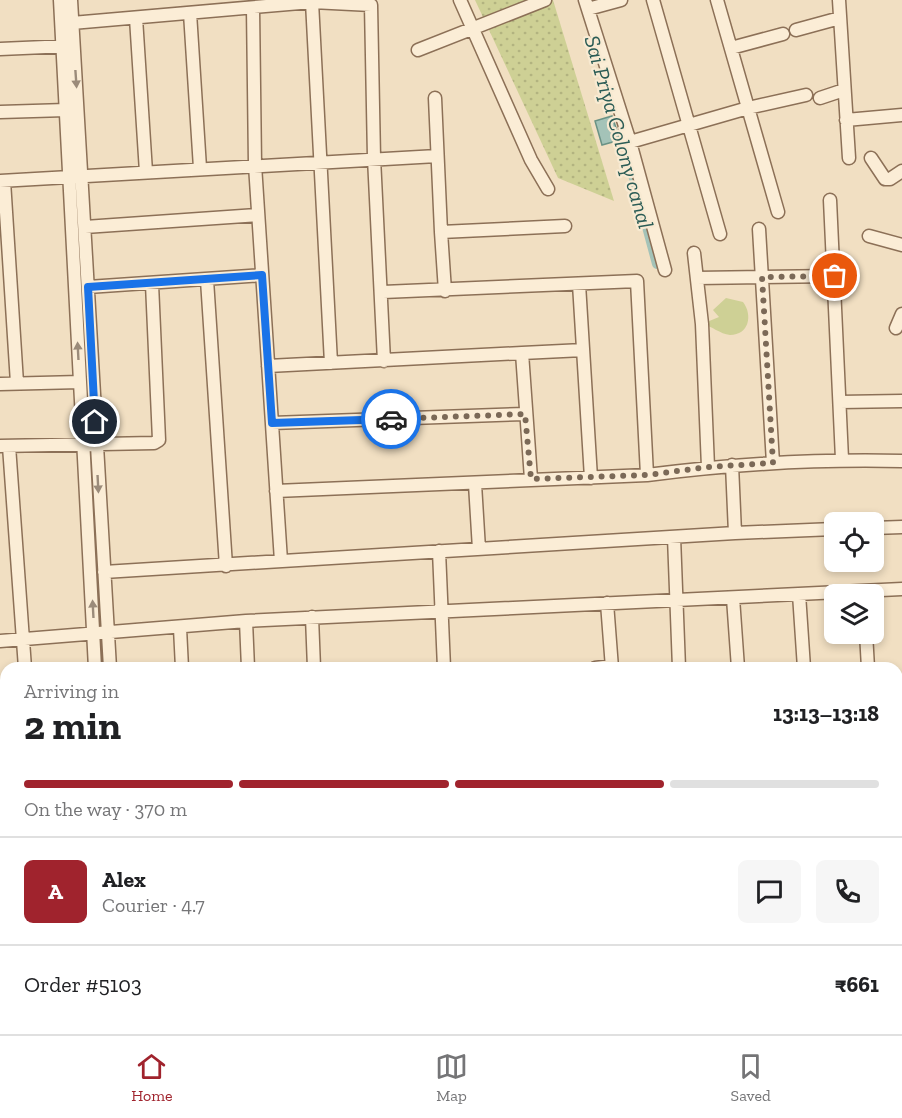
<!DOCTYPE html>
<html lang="en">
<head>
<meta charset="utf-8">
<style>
	body { margin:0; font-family:"Zilla Slab",serif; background:#f6f6f6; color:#202124; height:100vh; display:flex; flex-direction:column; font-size:22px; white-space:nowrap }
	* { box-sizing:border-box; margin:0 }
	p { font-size:20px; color:#757577 }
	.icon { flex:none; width:33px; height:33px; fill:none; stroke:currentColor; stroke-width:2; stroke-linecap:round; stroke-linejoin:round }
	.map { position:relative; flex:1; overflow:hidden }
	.panel { position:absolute; left:0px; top:662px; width:903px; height:374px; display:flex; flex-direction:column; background:#fff; border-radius:18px 18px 0 0; box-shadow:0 3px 9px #0003 }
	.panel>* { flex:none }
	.controls { position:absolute; left:824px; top:512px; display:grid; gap:12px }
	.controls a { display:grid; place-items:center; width:60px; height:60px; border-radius:9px; background:#fff; box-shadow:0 3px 9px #0003; font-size:30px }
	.pin { position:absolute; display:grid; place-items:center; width:51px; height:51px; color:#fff; margin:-26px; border:3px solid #fff; border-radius:50%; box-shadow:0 2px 6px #0007 }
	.courier { position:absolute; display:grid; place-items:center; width:60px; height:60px; margin:-30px; border:4px solid #1a73e8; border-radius:50%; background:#fff; color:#222; box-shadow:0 2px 8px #0007 }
	.overview em { font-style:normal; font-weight:700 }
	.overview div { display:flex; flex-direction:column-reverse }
	.overview { display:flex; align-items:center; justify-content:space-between; height:102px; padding:0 24px }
	h1 { font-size:39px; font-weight:700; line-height:45px }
	.bar { display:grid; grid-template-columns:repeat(4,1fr); gap:9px 6px; align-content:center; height:72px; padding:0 24px }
	.bar i { height:8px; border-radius:4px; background:#e0e0e0 }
	.bar .active { background:#a0232d }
	.bar p { grid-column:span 4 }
	.line { display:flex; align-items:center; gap:15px; padding:0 24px; border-top:2px solid #e0e0e0 }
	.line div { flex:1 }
	.round { display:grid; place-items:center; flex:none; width:63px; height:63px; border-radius:9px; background:#f6f6f6 }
	.dock { display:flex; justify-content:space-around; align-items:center; height:84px; border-top:2px solid #e0e0e0; background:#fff; font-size:16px; color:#757577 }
	.dock a { display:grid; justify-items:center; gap:3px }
	.dock .active { color:#a0232d }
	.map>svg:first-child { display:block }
	.farmland { fill:url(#farmland-rules) }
	.grass { fill:url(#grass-dots) }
	.pitch { fill:#ced095 }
	.water { fill:#a4c3b8; stroke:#6a9285; stroke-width:1.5 }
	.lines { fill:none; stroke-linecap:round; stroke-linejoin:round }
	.canal { stroke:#a4c3b8; stroke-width:10 }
	.minor-casing { stroke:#8c7057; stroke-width:15 }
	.minor { stroke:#fbedd6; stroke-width:12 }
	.oneway { fill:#9b8b7a }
	.done { stroke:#7b6957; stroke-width:6; stroke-dasharray:0 10.8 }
	.route { stroke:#1a73e8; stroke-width:8 }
	.labels { text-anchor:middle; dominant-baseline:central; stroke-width:4.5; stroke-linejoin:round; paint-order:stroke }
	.water-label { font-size:22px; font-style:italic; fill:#2b5c55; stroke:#f8ead2 }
</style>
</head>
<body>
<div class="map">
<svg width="902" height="1034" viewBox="0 0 902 1034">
	<defs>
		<pattern id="farmland-rules" width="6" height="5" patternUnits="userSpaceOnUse" patternTransform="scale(1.5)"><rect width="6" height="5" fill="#e7daae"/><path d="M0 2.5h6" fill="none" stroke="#c7bb95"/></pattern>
		<pattern id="grass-dots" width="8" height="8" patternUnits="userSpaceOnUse" patternTransform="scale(1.5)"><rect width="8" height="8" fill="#ced095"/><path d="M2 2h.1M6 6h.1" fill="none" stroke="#b2b380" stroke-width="1.8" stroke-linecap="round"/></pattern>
	</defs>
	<rect width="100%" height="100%" fill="#f1dfc2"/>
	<path class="farmland" d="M 649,1029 L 775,1029 L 774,1034 L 649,1034 Z"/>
	<path class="grass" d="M 475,0 L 553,0 L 614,201 L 558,178 Z"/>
	<path class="pitch" d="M 726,298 L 743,302 C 753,315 749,335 730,335 C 720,334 712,326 702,324 L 719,317 L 713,310 Z"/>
	<path class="water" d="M 612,116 L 620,140 L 602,145 L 595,121 Z"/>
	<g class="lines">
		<path class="canal" d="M 632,171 L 657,264"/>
		<g class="minor-casing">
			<path id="minor" d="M 60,0 L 95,668
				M 71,0 L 110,668
				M 460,0 L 531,160 L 548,189
				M 585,0 L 630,142 L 665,270
				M 653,0 L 720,234
				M 717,0 L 778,212
				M 839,0 L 849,158
				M 312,2 L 331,363
				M 253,8 L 255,165 L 281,561
				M 588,9 L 621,0
				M 190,13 L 200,168
				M 136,18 L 146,172
				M 72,23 L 312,2 L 371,5 L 374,158 L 384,361
				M 796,30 L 840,18
				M 731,48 L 783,34
				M 0,49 L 68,46
				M 418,50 L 545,0
				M 435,98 L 441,232
				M 820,98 L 844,90
				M 0,112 L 66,110
				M 846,120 L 902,115
				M 630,142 L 748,108 L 806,95
				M 871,158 L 885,179 L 890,179 L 902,171
				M 0,181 L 437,156
				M 4,181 L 17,383
				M 830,200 L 842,459
				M 85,227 L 258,215
				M 759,229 L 773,463
				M 869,236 L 902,245
				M 694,253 L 702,324 L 708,467
				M 697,278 L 835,276
				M 207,280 L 226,566
				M 579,284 L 591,478
				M 88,287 L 262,275
				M 445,291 L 441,232 L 565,226
				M 383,292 L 637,281 L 647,475
				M 896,328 L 902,314
				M 522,353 L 583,350
				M 268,366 L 522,353 L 531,479
				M 0,384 L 80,382
				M 840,402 L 902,401
				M 272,423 L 525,414
				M 0,446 L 154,443 L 159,440 L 152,284
				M 9,446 L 25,668
				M 732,465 L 735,533
				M 475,484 L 479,549
				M 276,491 L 647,475 C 732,464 817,459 902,461
				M 873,528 L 902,527
				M 674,537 L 679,668
				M 439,551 L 444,668
				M 104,572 L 735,533 L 834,529
				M 799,594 L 804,668
				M 733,598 L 738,668
				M 607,603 L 612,668
				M 312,617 L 314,668
				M 246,621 L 248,668
				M 180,628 L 182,668
				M 866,633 L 868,668
				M 0,641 L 246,621 L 902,589
				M 595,668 L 612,666
				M 897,693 L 902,696
				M 897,713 L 902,711
				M 897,757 L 902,757
				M 0,812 L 6,811
				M 897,818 L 902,818
				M 0,872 L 6,872
				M 897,875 L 902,875
				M 897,937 L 902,937
				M 897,982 L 902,983
				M 0,1018 L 6,1023
				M 14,1029 L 20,1034
				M 132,1029 L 132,1034
				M 183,1029 L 184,1034
				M 242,1029 L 242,1034
				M 298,1029 L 299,1034
				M 354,1029 L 354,1034
				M 414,1029 L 414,1034
				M 470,1029 L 470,1034
				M 527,1029 L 527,1034
				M 597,1029 L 597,1034
				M 839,1029 L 839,1034"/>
		</g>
		<use href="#minor" class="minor"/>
	</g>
	<defs><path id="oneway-solid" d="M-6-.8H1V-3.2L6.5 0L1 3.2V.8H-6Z" transform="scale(1.5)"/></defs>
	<g class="oneway">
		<use href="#oneway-solid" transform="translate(76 79) rotate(86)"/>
		<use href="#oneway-solid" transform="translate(78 351) rotate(-93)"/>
		<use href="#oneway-solid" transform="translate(98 484) rotate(87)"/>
		<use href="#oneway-solid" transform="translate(93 609) rotate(-93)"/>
	</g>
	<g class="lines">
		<path class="done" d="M 391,419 L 525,414 L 531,479 L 647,475 L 708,467 L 773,463 L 762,277 L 835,276"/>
		<path class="route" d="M 95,422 L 88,287 L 262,275 L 272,423 L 391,419"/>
	</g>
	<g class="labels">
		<g class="water-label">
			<text transform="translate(619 132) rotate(74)">Sai Priya Colony canal</text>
		</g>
	</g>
</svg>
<div class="controls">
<a><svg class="icon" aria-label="locate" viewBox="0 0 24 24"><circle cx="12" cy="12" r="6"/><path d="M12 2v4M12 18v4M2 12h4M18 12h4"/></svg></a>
<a><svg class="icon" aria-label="layers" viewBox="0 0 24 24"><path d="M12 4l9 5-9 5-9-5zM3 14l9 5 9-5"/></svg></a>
</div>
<div class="pin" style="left:835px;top:276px;background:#ea580c"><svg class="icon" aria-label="bag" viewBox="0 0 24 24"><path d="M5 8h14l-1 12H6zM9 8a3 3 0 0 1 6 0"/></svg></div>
<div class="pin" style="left:95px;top:422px;background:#1f2937"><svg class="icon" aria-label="home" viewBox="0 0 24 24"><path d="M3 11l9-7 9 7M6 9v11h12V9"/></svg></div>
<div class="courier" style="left:391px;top:419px"><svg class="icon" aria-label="car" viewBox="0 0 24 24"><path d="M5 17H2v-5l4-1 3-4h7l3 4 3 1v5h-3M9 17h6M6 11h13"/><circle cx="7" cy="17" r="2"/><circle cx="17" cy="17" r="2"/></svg></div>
<section class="panel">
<div class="overview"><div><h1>2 min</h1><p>Arriving in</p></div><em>13:13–13:18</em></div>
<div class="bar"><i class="active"></i><i class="active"></i><i class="active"></i><i></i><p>On the way · 370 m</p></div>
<div class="line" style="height:108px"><b class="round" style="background:#a0232d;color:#fff">A</b><div><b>Alex</b><p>Courier · 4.7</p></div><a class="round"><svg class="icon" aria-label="chat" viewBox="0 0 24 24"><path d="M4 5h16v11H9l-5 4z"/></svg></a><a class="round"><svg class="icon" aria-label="phone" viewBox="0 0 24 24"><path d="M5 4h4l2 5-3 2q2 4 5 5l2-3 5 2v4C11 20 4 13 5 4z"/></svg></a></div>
<div class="line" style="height:78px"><div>Order #5103</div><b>₹661</b></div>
</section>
</div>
<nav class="dock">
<a class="active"><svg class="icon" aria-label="home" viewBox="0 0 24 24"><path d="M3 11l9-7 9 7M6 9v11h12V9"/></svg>Home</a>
<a><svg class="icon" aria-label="map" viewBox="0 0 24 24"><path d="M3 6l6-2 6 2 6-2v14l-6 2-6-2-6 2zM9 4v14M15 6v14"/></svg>Map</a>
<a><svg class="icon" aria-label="saved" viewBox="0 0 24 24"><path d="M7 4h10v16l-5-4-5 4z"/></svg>Saved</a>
</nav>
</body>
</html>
